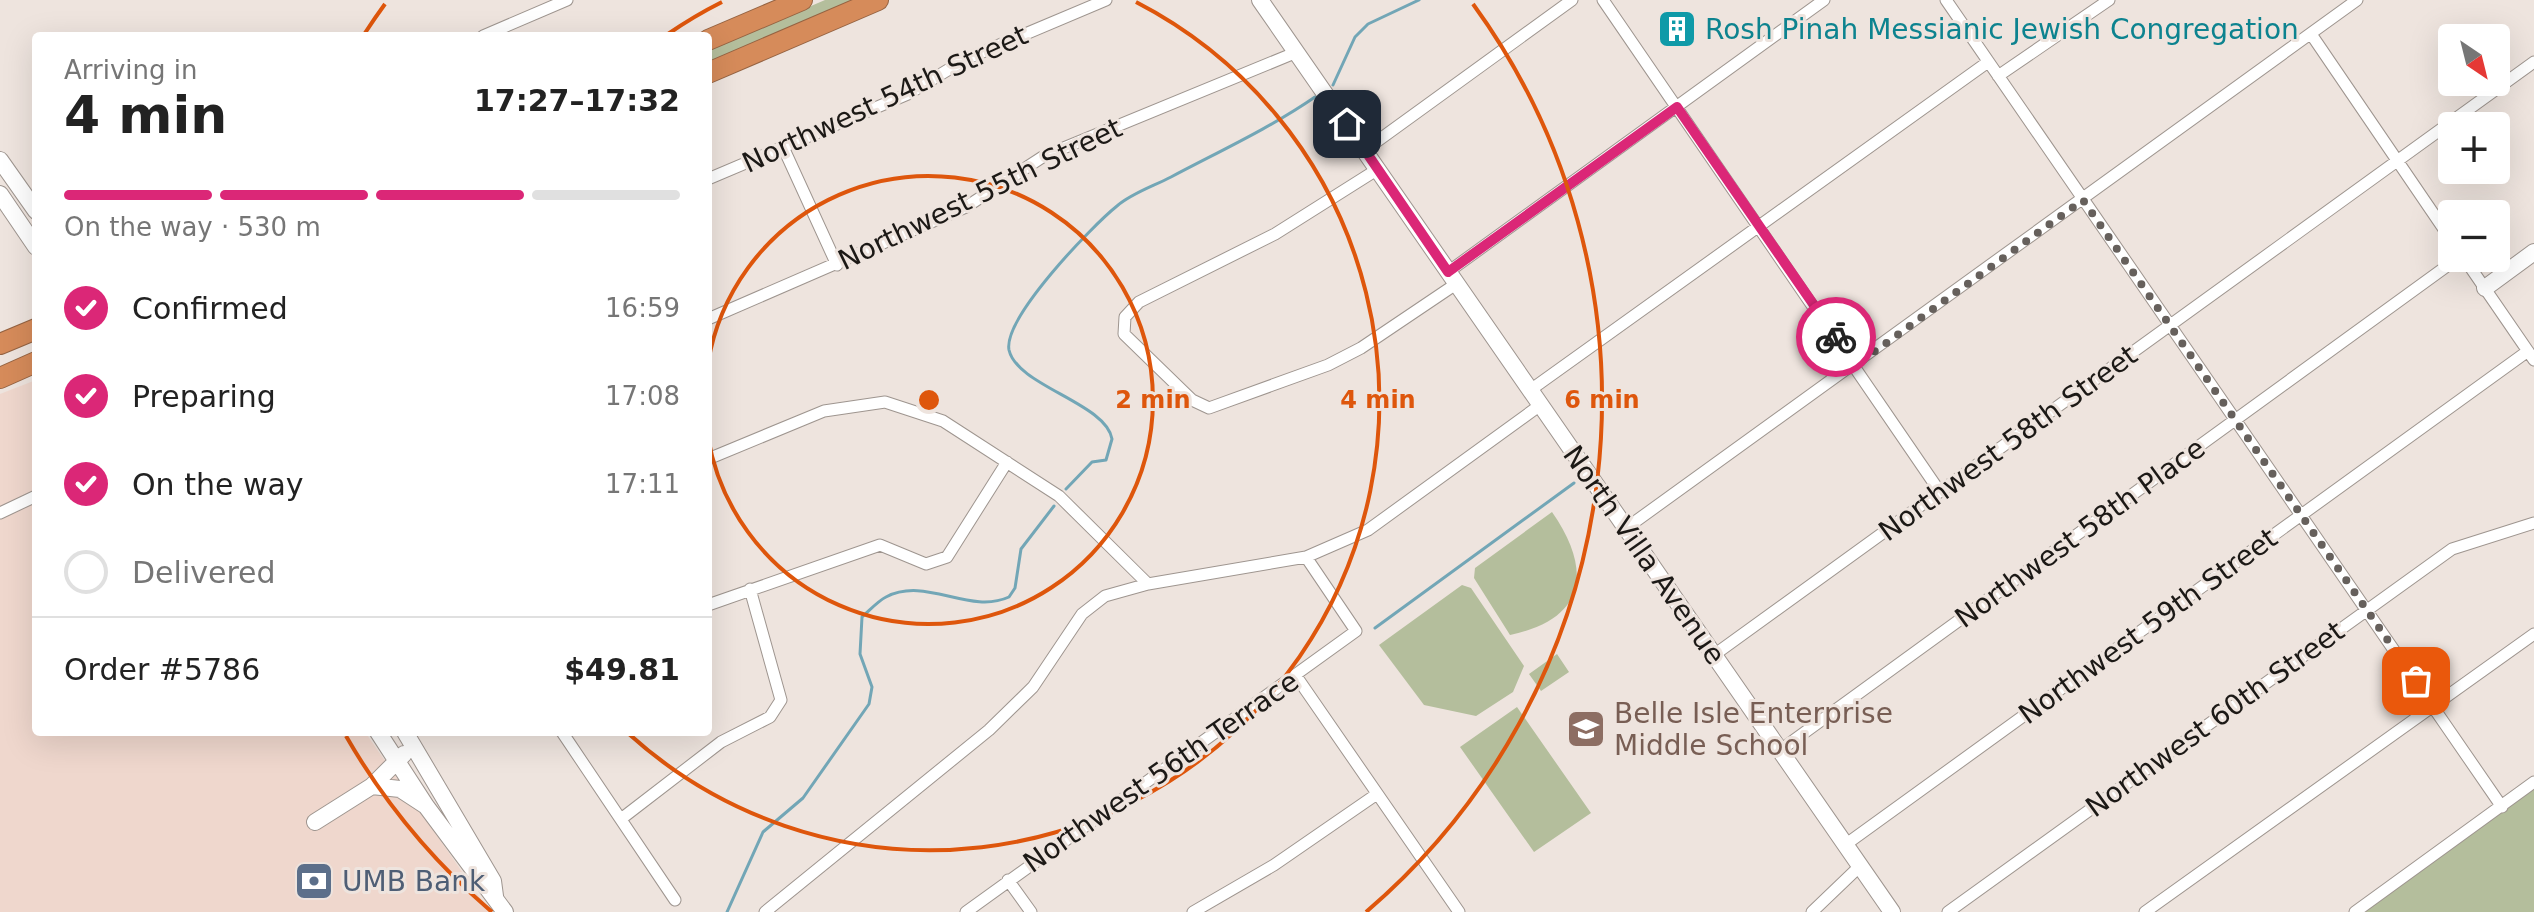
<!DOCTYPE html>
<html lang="en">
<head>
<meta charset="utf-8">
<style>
	body { margin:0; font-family:"DejaVu Sans",sans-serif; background:#f6f6f6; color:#222; height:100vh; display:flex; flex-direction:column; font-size:30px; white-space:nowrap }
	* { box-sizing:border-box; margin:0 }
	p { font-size:26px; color:#767676 }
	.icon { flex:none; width:44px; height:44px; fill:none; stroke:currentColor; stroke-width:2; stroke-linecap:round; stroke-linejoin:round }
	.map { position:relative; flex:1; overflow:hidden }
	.drawer { position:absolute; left:32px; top:32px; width:680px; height:704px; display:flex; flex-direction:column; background:#fff; border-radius:8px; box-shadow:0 8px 32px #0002 }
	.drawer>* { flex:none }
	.needle { width:52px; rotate:145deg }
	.controls { position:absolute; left:2438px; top:24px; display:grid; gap:16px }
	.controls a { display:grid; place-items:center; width:72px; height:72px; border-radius:8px; background:#fff; box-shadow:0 8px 32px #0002; font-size:40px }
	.pin { position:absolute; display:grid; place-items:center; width:68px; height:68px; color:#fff; margin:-34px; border-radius:16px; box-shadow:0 4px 12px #0006 }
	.courier { position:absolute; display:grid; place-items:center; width:80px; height:80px; margin:-40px; border:6px solid #db2777; border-radius:50%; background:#fff; color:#222; box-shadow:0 2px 10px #0007 }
	.head em { font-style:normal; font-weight:700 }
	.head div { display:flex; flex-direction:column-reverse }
	.head { display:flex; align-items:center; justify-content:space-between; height:136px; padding:0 32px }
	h1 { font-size:52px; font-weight:700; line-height:60px }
	.bar { display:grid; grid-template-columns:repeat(4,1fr); gap:12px 8px; align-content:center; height:96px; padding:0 32px }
	.bar i { height:10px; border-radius:6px; background:#e0e0e0 }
	.bar .selected { background:#db2777 }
	.bar p { grid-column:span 4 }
	.line { display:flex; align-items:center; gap:20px; padding:0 32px; border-top:2px solid #e0e0e0 }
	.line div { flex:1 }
	ol { padding:0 32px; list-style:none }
	li { display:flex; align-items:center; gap:24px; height:88px }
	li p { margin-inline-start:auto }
	li .icon { padding:8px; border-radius:50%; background:#db2777; color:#fff; stroke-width:4 }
	li:last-child { color:#767676 }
	li i { width:44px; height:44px; border:4px solid #e0e0e0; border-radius:50% }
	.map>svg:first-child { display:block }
	.commercial { fill:#efd7cd }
	.green { fill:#b4be9c }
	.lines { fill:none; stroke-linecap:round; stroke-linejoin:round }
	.stream { stroke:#72a6b6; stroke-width:3 }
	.street-casing { stroke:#9e958f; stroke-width:13 }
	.secondary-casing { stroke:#9e958f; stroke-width:18 }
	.highway-casing { stroke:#956342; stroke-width:22 }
	.street { stroke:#fff; stroke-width:11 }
	.secondary { stroke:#fff; stroke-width:16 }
	.highway { stroke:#d68b5a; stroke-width:20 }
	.done { stroke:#66605c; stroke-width:8; stroke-dasharray:0 14.4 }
	.route { stroke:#db2777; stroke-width:10 }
	.ring { fill:none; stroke:#de560c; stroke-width:4 }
	.labels { text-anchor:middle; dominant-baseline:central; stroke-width:6; stroke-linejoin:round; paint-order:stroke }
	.culture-label { font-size:28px; fill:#0d838f; stroke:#eee4de; text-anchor:start }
	.street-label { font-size:28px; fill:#1c1916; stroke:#eee4de }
	.education-label { font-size:28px; fill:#785e54; stroke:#eee4de; text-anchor:start }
	.service-label { font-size:28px; fill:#4e5e75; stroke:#eee4de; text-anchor:start }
	.centre { fill:#de560c; stroke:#eee4de; stroke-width:4 }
	.ring-label { font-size:24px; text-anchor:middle; font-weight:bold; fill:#de560c; stroke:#eee4de; stroke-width:6; stroke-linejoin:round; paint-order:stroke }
</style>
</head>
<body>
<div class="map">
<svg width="2534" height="912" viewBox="0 0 2534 912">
	<rect width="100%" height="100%" fill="#eee4de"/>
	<path class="commercial" d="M 36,380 L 36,732 L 365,732 L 490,912 L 0,912 L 0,394 Z"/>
	<path class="green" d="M 825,0 L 859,0 L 708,65 L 708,50 Z
		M 1552,512 C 1593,571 1586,619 1510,635 L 1474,578 L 1475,568 Z
		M 1462,585 L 1471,588 L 1524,666 L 1513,692 L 1476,716 L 1424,705 L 1379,645 Z
		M 1557,654 L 1569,672 L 1541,691 L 1529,674 Z
		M 1517,707 L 1591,813 L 1534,852 L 1460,747 Z
		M 2534,789 L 2534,912 L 2365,912 L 2383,898 Z"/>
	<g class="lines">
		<path class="stream" d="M 1333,85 L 1355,37 L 1368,24 L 1419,0
			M 1066,489 L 1092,462 L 1106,460 L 1112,439 C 1106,403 1017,386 1009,350 C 1003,318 1092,226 1117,206 C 1132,193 1154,186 1171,177 C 1220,151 1270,128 1315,97
			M 1375,628 L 1574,483
			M 727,912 L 763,832 L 803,798 L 869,704 L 872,687 L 860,654 L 862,617 C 870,610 878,601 886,597 C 926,576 969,615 1009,597 L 1015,588 L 1021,549 L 1054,506"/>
		<g class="street-casing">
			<path id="street" d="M 1603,0 L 1940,492
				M 1946,0 L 2502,807
				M 2311,34 L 2452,241
				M 483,36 L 567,0
				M 1998,76 L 2109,0
				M 783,147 L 837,265
				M 1365,150 L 1572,0
				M 1378,169 L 1275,234 L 1139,302 L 1125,317 L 1124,334 L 1192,400 L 1209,408 L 1328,365 L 1361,348 L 1456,284
				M 708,179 L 908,94 L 966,59 L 1106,0
				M 2464,258 L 2534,360
				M 1448,272 L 1824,0
				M 708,319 L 966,207 L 1044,156 L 1297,52
				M 1529,391 L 1988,62
				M 708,459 L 824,411 L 885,402 L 943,421 L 1059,496 L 1148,584
				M 0,513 L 36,496
				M 1625,529 L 2357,0
				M 708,605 L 880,545 L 926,564 L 947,557 L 1007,462
				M 1714,655 L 2534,62
				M 1296,676 L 1459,912
				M 562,732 L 675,900
				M 1779,751 L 2458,258
				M 621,819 L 721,742 L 770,717 L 781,700 L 750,589
				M 1845,845 L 2528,351
				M 1008,880 L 1031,912
				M 765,912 L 989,730 L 1033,687 L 1082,614 L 1105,596 L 1148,584 L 1306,557 L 1368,530 L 1539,406
				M 966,912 L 1356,631 L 1306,557
				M 1193,912 L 1274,865 L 1377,794
				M 1812,912 L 1860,866
				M 1948,912 L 2452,549 L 2534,523
				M 2145,912 L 2534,634
				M 2355,912 L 2534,782"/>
		</g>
		<g class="secondary-casing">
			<path id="secondary" d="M 1260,0 L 1892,912
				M 0,160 L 36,211
				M 0,194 L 36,247
				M 2485,288 L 2534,252
				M 378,732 L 426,806 L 505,912
				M 405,732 L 493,881 L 495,896
				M 372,786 L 400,789 L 426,806
				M 315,822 L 372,786 L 404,754"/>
		</g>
		<g class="highway-casing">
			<path id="highway" d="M 708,40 L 802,0
				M 708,73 L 878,0
				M 0,344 L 36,329
				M 0,378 L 36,362"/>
		</g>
		<use href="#street" class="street"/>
		<use href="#secondary" class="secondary"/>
		<use href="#highway" class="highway"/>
	</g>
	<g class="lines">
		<path class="done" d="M 1836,337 L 1856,365 L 2083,200 L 2416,681"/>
		<path class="route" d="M 1347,124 L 1448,272 L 1677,107 L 1836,337"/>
	</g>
	<g class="ring">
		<path d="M708 363A224 224 0 1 1 708 437"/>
		<path d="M668 34A449 449 0 0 1 722 2M1136 2A449 449 0 1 1 629 734"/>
		<path d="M492 912A673 673 0 0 1 346 736M365 33A673 673 0 0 1 385 4M1473 4A673 673 0 0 1 1366 912"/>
	</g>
	<defs>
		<g id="building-square" transform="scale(2)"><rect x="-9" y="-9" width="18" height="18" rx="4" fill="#0f9aa8" stroke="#eee4de"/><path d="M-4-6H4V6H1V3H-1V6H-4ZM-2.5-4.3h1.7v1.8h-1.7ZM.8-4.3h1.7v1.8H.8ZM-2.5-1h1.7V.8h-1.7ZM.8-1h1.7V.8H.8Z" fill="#fff"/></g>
		<g id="school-square" transform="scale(2)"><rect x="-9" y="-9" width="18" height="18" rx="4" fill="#8d6e63" stroke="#eee4de"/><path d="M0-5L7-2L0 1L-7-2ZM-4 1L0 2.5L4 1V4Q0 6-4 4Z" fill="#fff"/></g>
		<g id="bank-square" transform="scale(2)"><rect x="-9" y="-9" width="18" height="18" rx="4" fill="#5c6f8a" stroke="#eee4de"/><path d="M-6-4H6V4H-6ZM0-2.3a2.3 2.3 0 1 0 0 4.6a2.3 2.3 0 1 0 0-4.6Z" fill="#fff"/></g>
	</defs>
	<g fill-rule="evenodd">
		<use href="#building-square" x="1677" y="29"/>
		<use href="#school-square" x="1586" y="729"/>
		<use href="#bank-square" x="314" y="881"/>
	</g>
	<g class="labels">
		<g class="culture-label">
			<text x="1705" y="29">Rosh Pinah Messianic Jewish Congregation</text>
		</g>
		<g class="street-label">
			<text transform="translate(885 99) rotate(-25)">Northwest 54th Street</text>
			<text transform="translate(980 194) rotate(-26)">Northwest 55th Street</text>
			<text transform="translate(2008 443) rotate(-36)">Northwest 58th Street</text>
			<text transform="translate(2080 533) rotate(-36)">Northwest 58th Place</text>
			<text transform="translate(1644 555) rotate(55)">North Villa Avenue</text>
			<text transform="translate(2148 626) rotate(-36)">Northwest 59th Street</text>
			<text transform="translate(2215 719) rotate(-36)">Northwest 60th Street</text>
			<text transform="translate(1161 772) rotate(-35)">Northwest 56th Terrace</text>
		</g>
		<g class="education-label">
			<text x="1614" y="713">Belle Isle Enterprise<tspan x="1614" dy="32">Middle School</tspan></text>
		</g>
		<g class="service-label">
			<text x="342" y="881">UMB Bank</text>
		</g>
	</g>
	<circle cx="929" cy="400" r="12" class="centre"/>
	<g class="ring-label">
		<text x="1153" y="408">2 min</text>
		<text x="1378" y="408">4 min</text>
		<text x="1602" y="408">6 min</text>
	</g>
</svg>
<div class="controls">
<a><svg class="needle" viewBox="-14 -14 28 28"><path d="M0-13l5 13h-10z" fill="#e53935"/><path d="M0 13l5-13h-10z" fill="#767676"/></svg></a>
<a>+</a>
<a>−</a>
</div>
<div class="pin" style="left:2416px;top:681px;background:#ea580c"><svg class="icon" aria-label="bag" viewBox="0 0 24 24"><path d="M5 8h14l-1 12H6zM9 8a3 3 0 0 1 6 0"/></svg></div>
<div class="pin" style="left:1347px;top:124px;background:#1f2937"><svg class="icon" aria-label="home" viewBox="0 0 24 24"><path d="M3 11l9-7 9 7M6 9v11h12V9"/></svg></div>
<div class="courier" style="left:1836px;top:337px"><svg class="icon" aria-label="bike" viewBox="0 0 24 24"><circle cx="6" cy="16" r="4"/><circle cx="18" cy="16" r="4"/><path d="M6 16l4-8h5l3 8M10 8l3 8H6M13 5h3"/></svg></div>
<section class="drawer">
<div class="head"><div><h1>4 min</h1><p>Arriving in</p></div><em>17:27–17:32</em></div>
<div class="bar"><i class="selected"></i><i class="selected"></i><i class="selected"></i><i></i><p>On the way · 530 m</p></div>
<ol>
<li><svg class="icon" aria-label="check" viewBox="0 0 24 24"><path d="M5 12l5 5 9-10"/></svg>Confirmed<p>16:59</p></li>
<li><svg class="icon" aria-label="check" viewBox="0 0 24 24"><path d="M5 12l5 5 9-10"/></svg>Preparing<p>17:08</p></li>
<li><svg class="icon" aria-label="check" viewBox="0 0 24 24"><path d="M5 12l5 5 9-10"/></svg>On the way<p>17:11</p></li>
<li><i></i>Delivered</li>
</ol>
<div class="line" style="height:104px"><div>Order #5786</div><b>$49.81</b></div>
</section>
</div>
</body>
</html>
